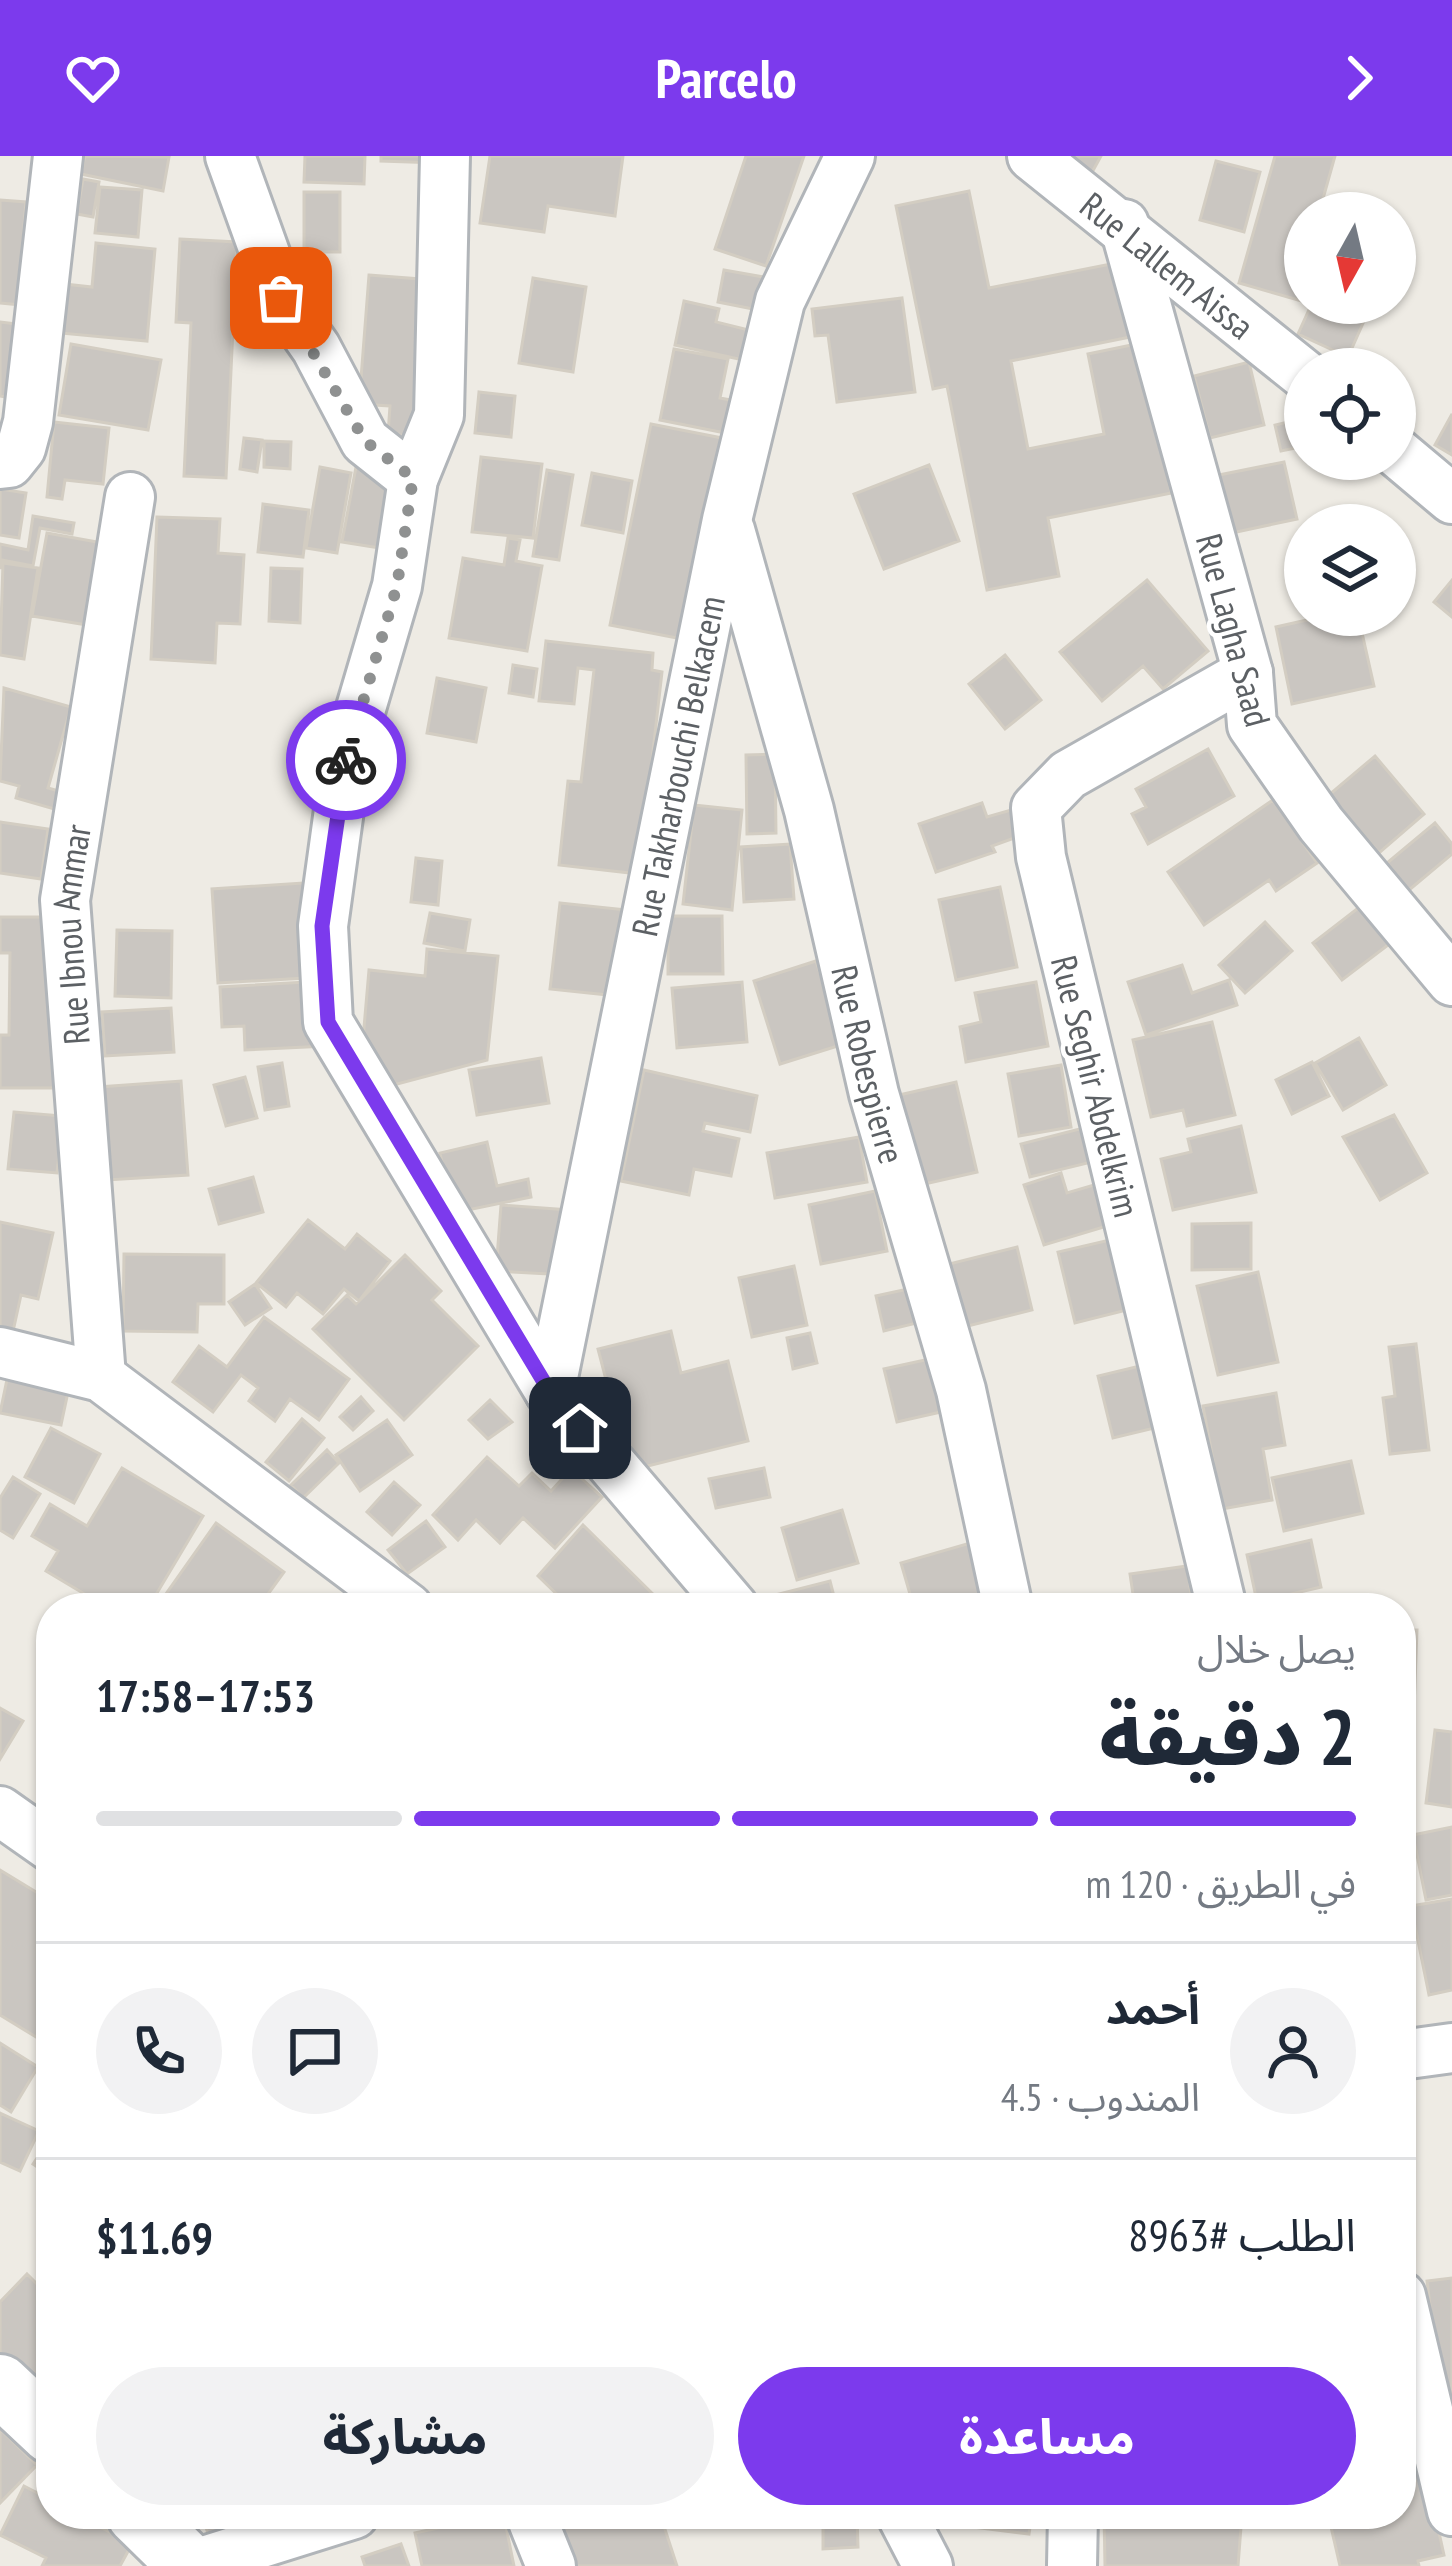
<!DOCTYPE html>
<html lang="ar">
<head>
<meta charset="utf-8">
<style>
	body { margin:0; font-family:"PT Sans Narrow","Noto Sans Arabic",sans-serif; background:#f2f2f3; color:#1f2937; direction:rtl; height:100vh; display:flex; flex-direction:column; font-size:45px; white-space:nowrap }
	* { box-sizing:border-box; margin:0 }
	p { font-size:39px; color:#747a83 }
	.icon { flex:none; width:66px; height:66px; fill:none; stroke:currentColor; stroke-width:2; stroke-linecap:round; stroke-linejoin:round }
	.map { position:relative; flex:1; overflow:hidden; direction:ltr }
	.drawer { position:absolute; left:36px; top:1437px; width:1380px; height:936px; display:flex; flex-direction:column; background:#fff; border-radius:48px; box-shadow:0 3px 9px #0004; direction:rtl }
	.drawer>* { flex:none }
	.needle { width:78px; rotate:188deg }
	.tools { position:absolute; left:1284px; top:36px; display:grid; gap:24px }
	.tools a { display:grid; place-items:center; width:132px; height:132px; border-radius:50%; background:#fff; box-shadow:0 3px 9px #0004; font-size:60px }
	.pin { position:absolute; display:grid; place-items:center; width:102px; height:102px; color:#fff; margin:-51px; border-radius:24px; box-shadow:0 6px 18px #0006 }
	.courier { position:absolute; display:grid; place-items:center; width:120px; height:120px; margin:-60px; border:9px solid #7c3aed; border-radius:50%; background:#fff; color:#222; box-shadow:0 3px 15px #0007 }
	.head em { font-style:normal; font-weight:800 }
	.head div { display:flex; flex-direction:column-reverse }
	.head { display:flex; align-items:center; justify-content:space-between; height:204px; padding:0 60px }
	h1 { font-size:78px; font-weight:800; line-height:90px }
	.bar { display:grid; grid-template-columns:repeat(4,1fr); gap:18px 12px; align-content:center; height:144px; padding:0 60px }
	.bar i { height:15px; border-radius:9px; background:#e0e1e3 }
	.bar .active { background:#7c3aed }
	.bar p { grid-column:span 4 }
	.line { display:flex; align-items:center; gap:30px; padding:0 60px; border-top:3px solid #e0e1e3 }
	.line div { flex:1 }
	.round { display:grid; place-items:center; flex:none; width:126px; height:126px; border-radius:63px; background:#f2f2f3 }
	.primary-button { display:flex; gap:24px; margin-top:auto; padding:24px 60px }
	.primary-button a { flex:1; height:138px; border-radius:72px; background:#7c3aed; color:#fff; font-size:48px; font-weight:800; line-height:138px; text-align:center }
	.primary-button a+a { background:#f2f2f3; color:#1f2937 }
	header { display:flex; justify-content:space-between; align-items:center; height:156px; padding:0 60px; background:#7c3aed; color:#fff; font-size:54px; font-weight:800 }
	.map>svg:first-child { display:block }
	.building { fill:#cac6c1; stroke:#d3cdc2; stroke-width:3 }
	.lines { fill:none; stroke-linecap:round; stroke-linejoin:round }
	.minor-casing { stroke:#b1b5b9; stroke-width:54 }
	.tertiary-casing { stroke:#b1b5b9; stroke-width:66 }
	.minor { stroke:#fff; stroke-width:48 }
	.tertiary { stroke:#fff; stroke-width:60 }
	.done { stroke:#8f9191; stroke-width:12; stroke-dasharray:0 21.6 }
	.route { stroke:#7c3aed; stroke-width:15 }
	.labels { text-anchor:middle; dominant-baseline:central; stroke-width:9; stroke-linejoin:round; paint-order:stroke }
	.street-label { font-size:36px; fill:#5c6064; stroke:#fff }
</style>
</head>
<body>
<header><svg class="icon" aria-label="forward" viewBox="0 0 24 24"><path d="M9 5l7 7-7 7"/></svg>Parcelo<svg class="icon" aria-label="heart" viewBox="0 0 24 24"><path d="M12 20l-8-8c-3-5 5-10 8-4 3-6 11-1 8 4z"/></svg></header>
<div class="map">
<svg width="1452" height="2410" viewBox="0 0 1452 2410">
	<rect width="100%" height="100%" fill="#eeebe4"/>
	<path class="building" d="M 85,0 L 169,1 L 163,35 L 81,18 Z
		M 305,0 L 365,0 L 364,28 L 304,26 Z
		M 381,0 L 438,0 L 438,7 L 381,5 Z
		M 490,0 L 623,0 L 615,60 L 548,50 L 544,76 L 480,67 Z
		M 746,0 L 804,0 L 766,110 L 715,93 Z
		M 1074,0 L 1101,0 L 1089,22 L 1069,10 Z
		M 1275,0 L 1335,0 L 1319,57 L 1305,57 L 1305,146 L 1239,127 Z
		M 1216,5 L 1260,16 L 1244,76 L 1200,64 Z
		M 83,23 L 99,26 L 93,61 L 77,58 Z
		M 100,31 L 142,34 L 138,81 L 95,77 Z
		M 969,35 L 989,132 L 1126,105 L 1140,179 L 1011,205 L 1028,293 L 1104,278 L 1088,198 L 1141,187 L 1171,337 L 1048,362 L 1059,420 L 987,434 L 947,230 L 933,233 L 896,50 Z
		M 304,36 L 340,36 L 340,96 L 304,96 Z
		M 0,44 L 26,46 L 22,93 L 36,94 L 32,150 L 0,147 Z
		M 180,83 L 237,86 L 226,322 L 184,320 L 191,167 L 176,166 Z
		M 96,87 L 155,93 L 147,185 L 60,177 L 64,128 L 92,131 Z
		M 724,114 L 769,122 L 763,155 L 718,146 Z
		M 369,119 L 433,124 L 421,281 L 388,278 L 390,250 L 359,248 Z
		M 533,122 L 586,131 L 573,216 L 519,207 Z
		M 902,142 L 915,236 L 837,246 L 828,179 L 815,180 L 812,153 Z
		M 684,145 L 719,153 L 716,166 L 749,174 L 743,204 L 675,189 Z
		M 1312,147 L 1372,147 L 1348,201 L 1298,178 Z
		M 0,166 L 17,168 L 5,241 L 0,240 Z
		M 71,188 L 161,204 L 148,274 L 59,259 Z
		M 674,193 L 728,203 L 720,242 L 736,245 L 730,278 L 660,264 Z
		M 1249,206 L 1264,269 L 1210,282 L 1194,220 Z
		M 479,236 L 515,240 L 511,281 L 475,277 Z
		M 1452,258 L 1452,299 L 1435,289 Z
		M 1305,262 L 1305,290 L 1281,295 L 1275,269 Z
		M 54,266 L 109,272 L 103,328 L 65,324 L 62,343 L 47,341 Z
		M 651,268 L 722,282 L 682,483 L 610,469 Z
		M 244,282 L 262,284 L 257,316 L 240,313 Z
		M 264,285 L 291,286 L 290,313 L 264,311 Z
		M 481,301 L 542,308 L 533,382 L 472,376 Z
		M 1284,306 L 1297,363 L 1232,377 L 1219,319 Z
		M 929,309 L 959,385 L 884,413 L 854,338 Z
		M 320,311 L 351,317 L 337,397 L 306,392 Z
		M 356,311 L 399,318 L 386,393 L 342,386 Z
		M 547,314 L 573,319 L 559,404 L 533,400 Z
		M 592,317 L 632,325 L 623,377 L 582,369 Z
		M 0,333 L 26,337 L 19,382 L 0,379 Z
		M 263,348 L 309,354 L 303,401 L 258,396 Z
		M 33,360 L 74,367 L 72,378 L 40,372 L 33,410 L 2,404 L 0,413 L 0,388 L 28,394 Z
		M 157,361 L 220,363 L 218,397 L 244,399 L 240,468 L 217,467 L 215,507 L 151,503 Z
		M 47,377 L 108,388 L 93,470 L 32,460 Z
		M 508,382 L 520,384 L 516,405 L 542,410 L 527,495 L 449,482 L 463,402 L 504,409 Z
		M 3,407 L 38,412 L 24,503 L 0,499 Z
		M 271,412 L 302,413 L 300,467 L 269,465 Z
		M 1147,424 L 1208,495 L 1163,533 L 1143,510 L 1102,545 L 1060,496 Z
		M 1452,424 L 1452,461 L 1434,446 Z
		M 1329,459 L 1358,459 L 1374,530 L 1292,548 L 1276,471 Z
		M 546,485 L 653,497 L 652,514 L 662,516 L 639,718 L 559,709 L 568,625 L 581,626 L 594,514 L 578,512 L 574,548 L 539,545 Z
		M 1005,499 L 1041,544 L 1005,573 L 969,528 Z
		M 513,509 L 537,513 L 533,541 L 509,537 Z
		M 437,522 L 486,532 L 476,586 L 427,577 Z
		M 4,532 L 71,551 L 48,632 L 66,637 L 61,655 L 16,642 L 19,630 L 0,625 Z
		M 1208,593 L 1234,640 L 1148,688 L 1132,658 L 1146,651 L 1136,633 Z
		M 775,598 L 776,677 L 747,678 L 746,599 Z
		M 1375,600 L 1424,658 L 1379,697 L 1329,639 Z
		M 1273,644 L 1317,707 L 1276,735 L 1269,724 L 1204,769 L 1168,716 Z
		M 982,647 L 987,661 L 1011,654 L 1020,680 L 992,690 L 995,696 L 936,716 L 919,668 Z
		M 694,649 L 742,654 L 732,754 L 683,748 Z
		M 0,666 L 48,673 L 41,723 L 0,717 Z
		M 1435,667 L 1452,688 L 1452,698 L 1409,734 L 1387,707 Z
		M 790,688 L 794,743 L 744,746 L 741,691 Z
		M 416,702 L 442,705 L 438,749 L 411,746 Z
		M 318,726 L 323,821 L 218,827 L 212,733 Z
		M 1000,731 L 1017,811 L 956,824 L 939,744 Z
		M 560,747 L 627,754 L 618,840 L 550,833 Z
		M 1362,749 L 1392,786 L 1342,824 L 1313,787 Z
		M 430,757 L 470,764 L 465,795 L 424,787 Z
		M 668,760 L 722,760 L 723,818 L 668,818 Z
		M 0,761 L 62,761 L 61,932 L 0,932 L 0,879 L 9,879 L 10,797 L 0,797 Z
		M 1265,766 L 1292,795 L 1245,837 L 1219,809 Z
		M 117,774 L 172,775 L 171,842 L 115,840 Z
		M 427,793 L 498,800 L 487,904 L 375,934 L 363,883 L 369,814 L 425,820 Z
		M 816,805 L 844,888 L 780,908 L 754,825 Z
		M 1182,809 L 1192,837 L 1229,824 L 1237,849 L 1146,879 L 1128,826 Z
		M 323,825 L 326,890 L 245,894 L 244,870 L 222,871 L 220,831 Z
		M 742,826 L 747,886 L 677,892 L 672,832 Z
		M 1036,826 L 1048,890 L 966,906 L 960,871 L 981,866 L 975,837 Z
		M 171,852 L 174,896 L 105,900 L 102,856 Z
		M 1212,866 L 1235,959 L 1187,970 L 1183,954 L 1151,961 L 1133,884 Z
		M 1359,882 L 1386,929 L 1343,954 L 1315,907 Z
		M 541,902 L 549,947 L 477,959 L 469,914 Z
		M 1312,906 L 1329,940 L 1292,958 L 1276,924 Z
		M 282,907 L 289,950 L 265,954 L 258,911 Z
		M 1061,909 L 1071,971 L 1019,980 L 1008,918 Z
		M 644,914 L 757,940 L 750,976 L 705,967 L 703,975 L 739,983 L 731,1020 L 694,1013 L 689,1039 L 621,1025 Z
		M 245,921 L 257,962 L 226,970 L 214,929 Z
		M 181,925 L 188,1019 L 107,1024 L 99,931 Z
		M 956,926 L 977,1016 L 916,1030 L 895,940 Z
		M 14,956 L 63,960 L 57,1017 L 8,1013 Z
		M 1394,959 L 1427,1017 L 1380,1044 L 1343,981 Z
		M 1095,969 L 1104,1003 L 1030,1021 L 1021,988 Z
		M 1241,970 L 1256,1036 L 1173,1054 L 1161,1003 L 1191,996 L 1188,983 Z
		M 859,981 L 867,1026 L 775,1042 L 767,997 Z
		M 487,986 L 497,1030 L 528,1023 L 531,1041 L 453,1057 L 440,997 Z
		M 1061,1017 L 1067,1037 L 1104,1026 L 1117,1067 L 1044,1089 L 1024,1029 Z
		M 253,1021 L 263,1056 L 219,1068 L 209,1033 Z
		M 875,1035 L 887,1095 L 821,1108 L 809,1049 Z
		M 501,1049 L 569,1054 L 566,1119 L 496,1115 Z
		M 308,1064 L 345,1093 L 357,1078 L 390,1105 L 359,1145 L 344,1133 L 323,1158 L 297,1137 L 286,1151 L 256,1127 Z
		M 0,1066 L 53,1077 L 38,1143 L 21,1139 L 10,1189 L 0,1187 Z
		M 1251,1067 L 1251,1113 L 1192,1114 L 1192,1068 Z
		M 1114,1083 L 1131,1153 L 1075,1167 L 1058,1096 Z
		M 1017,1091 L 1032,1154 L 964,1171 L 949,1108 Z
		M 124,1098 L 224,1099 L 224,1148 L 198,1148 L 197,1176 L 123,1175 Z
		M 405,1099 L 441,1135 L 432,1144 L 478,1190 L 404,1264 L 313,1173 L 347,1139 L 356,1148 Z
		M 794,1110 L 807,1169 L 752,1181 L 739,1122 Z
		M 1258,1116 L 1278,1206 L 1218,1219 L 1197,1130 Z
		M 255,1128 L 271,1152 L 245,1169 L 229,1146 Z
		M 917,1131 L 925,1165 L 884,1175 L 876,1140 Z
		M 264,1161 L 349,1223 L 319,1264 L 290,1243 L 275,1265 L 249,1245 L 258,1232 L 241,1219 L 213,1256 L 173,1226 L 199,1190 L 227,1211 Z
		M 671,1175 L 681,1217 L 728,1205 L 748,1285 L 636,1313 L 619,1245 L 612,1247 L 598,1193 Z
		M 810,1177 L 817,1207 L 793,1213 L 787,1182 Z
		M 1416,1188 L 1429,1294 L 1390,1298 L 1383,1242 L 1395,1240 L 1389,1191 Z
		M 934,1202 L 945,1255 L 897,1266 L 884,1213 Z
		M 1148,1208 L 1163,1270 L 1113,1282 L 1098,1220 Z
		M 10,1209 L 71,1222 L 61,1269 L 0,1257 Z
		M 1276,1237 L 1285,1289 L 1263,1293 L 1272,1344 L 1222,1353 L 1203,1250 Z
		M 361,1241 L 373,1255 L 353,1274 L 340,1261 Z
		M 490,1244 L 512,1266 L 488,1283 L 469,1264 Z
		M 302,1263 L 324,1282 L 289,1325 L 266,1306 Z
		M 387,1264 L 412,1299 L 360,1335 L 336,1299 Z
		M 51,1272 L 100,1298 L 74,1347 L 25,1321 Z
		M 327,1294 L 339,1307 L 303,1342 L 291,1329 Z
		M 487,1301 L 519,1330 L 532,1317 L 551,1335 L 571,1313 L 602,1341 L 555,1392 L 523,1362 L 500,1387 L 476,1364 L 458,1384 L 433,1359 Z
		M 1351,1305 L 1363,1357 L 1284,1375 L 1272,1322 Z
		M 122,1312 L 203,1360 L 148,1452 L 108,1452 L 46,1415 L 58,1395 L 32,1380 L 50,1348 L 87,1370 Z
		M 764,1312 L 770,1341 L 716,1352 L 709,1323 Z
		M 13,1321 L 40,1338 L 13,1382 L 0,1374 L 0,1342 Z
		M 394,1326 L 420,1349 L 392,1379 L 367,1356 Z
		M 842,1354 L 858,1407 L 797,1424 L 782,1372 Z
		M 426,1365 L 445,1391 L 407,1418 L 388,1394 Z
		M 216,1367 L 284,1416 L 258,1452 L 156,1452 Z
		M 583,1369 L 667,1452 L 571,1452 L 538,1420 Z
		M 1311,1384 L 1321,1431 L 1257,1446 L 1247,1399 Z
		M 977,1385 L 998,1452 L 914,1452 L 901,1407 Z
		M 1187,1410 L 1193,1452 L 1135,1452 L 1130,1418 Z
		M 830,1425 L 837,1452 L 775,1452 L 771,1440 Z
		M 1401,1474 L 1417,1474 L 1413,1580 L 1401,1580 Z
		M 0,1552 L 23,1565 L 0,1603 Z
		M 1435,1574 L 1452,1576 L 1452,1651 L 1426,1647 Z
		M 1452,1671 L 1452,1739 L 1426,1744 L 1413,1679 Z
		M 0,1714 L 51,1745 L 51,1856 L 36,1881 L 0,1859 Z
		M 1452,1743 L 1452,1834 L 1429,1839 L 1411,1750 Z
		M 0,1887 L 38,1911 L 11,1956 L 0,1949 Z
		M 0,1957 L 39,1975 L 20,2015 L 0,2006 Z
		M 51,1981 L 51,2020 L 33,2008 Z
		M 27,2118 L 51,2142 L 51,2255 L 0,2204 L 0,2146 Z
		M 1452,2122 L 1452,2291 L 1447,2292 L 1427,2125 Z
		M 0,2273 L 37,2309 L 0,2347 Z
		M 1420,2291 L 1444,2399 L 1418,2405 L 1419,2410 L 1340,2410 L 1328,2358 L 1401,2358 L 1401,2295 Z
		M 24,2330 L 51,2344 L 51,2358 L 76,2358 L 132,2388 L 120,2410 L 42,2410 L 46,2402 L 0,2379 Z
		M 202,2358 L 273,2358 L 277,2372 L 212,2391 Z
		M 398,2358 L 442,2358 L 401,2371 Z
		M 544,2358 L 660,2358 L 677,2410 L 560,2410 Z
		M 823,2358 L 857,2358 L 858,2391 L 823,2393 Z
		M 951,2358 L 1032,2358 L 1029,2378 L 949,2368 Z
		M 1104,2358 L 1242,2358 L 1238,2410 L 1105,2410 Z
		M 485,2362 L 486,2369 L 505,2366 L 514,2410 L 422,2410 L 415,2377 Z
		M 401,2388 L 409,2410 L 365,2410 L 362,2401 Z"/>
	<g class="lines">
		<g class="minor-casing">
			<g id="minor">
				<path d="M 230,0 L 281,142 L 316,192 L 365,285 L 413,323"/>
				<path d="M 445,0 L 439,259 L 413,323 L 397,430 L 346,603 L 323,770 L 328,866 L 550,1236 L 734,1452"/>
				<path id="s1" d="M 1032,0 L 1305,219"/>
				<path d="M 1124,68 L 1248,517 L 1252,569 L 1321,668 L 1452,825"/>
				<path d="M 1395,295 L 1452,343"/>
				<path d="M 0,308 L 9,307 L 21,292 L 28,266 L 58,0"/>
				<path id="s2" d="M 730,374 L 809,654 L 874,938 L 961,1234 L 1008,1452"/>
				<path d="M 0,1196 L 101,1221 L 408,1452"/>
				<path id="s3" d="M 101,1221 L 65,744 L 130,341"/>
				<path id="s4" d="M 550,1236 L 727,364 L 780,145 L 850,0"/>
				<path d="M 1222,1452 L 1041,701 L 1036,652 L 1068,619 L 1248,517"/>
				<path d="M 0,1655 L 51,1691"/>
				<path d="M 1401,1899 L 1452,1892"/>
				<path d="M 1401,2140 L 1452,2355"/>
				<path d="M 530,2358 L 551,2410"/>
				<path d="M 901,2358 L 928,2410"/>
				<path d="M 188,2410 L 354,2358"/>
				<path d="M 1072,2410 L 1073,2358"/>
			</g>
		</g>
		<g class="tertiary-casing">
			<path id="tertiary" d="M 0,2229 L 51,2277
				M 137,2358 L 190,2410"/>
		</g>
		<use href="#minor" class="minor"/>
		<use href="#tertiary" class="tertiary"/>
	</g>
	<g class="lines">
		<path class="done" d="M 281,142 L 365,285 L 413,322 L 397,430 L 346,604"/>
		<path class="route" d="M 346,604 L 322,770 L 328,866 L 550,1236 L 580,1272"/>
	</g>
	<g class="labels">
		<g class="street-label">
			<text stroke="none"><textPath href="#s1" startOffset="174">Rue Lallem Aissa</textPath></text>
			<text transform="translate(1234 474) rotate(75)">Rue Lagha Saad</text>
			<text stroke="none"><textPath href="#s4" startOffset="639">Rue Takharbouchi Belkacem</textPath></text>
			<text stroke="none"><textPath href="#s3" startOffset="444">Rue Ibnou Ammar</textPath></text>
			<text stroke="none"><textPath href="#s2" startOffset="552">Rue Robespierre</textPath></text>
			<text transform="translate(1096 930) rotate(76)">Rue Seghir Abdelkrim</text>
		</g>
	</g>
</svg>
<div class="tools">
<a><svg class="needle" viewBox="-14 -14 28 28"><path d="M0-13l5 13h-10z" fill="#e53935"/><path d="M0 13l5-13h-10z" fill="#747a83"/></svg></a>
<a><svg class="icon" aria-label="locate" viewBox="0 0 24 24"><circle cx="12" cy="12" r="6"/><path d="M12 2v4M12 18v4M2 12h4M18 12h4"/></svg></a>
<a><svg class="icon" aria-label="layers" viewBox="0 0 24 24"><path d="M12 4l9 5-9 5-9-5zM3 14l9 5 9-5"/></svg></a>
</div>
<div class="pin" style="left:281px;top:142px;background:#ea580c"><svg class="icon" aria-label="bag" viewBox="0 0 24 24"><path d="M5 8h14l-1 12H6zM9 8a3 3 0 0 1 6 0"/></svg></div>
<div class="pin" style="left:580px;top:1272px;background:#1f2937"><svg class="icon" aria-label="home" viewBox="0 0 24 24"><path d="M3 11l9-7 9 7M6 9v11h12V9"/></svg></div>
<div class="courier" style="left:346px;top:604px"><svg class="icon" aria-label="bike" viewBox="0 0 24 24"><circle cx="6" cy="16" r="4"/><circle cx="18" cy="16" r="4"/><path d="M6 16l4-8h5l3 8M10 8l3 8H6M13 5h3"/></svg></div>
<section class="drawer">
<div class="head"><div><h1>2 دقيقة</h1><p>يصل خلال</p></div><em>17:53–17:58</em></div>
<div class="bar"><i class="active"></i><i class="active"></i><i class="active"></i><i></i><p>في الطريق · 120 m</p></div>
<div class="line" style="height:216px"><a class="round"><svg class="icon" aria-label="person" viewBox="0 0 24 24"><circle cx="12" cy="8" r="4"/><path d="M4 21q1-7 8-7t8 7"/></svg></a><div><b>أحمد</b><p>المندوب · 4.5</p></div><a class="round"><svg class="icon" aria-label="chat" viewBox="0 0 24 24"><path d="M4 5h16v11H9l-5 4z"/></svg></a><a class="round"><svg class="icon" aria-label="phone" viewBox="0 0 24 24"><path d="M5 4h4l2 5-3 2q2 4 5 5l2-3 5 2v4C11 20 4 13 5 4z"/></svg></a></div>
<div class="line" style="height:156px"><div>الطلب #8963</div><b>$11.69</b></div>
<div class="primary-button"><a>مساعدة</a><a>مشاركة</a></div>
</section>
</div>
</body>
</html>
